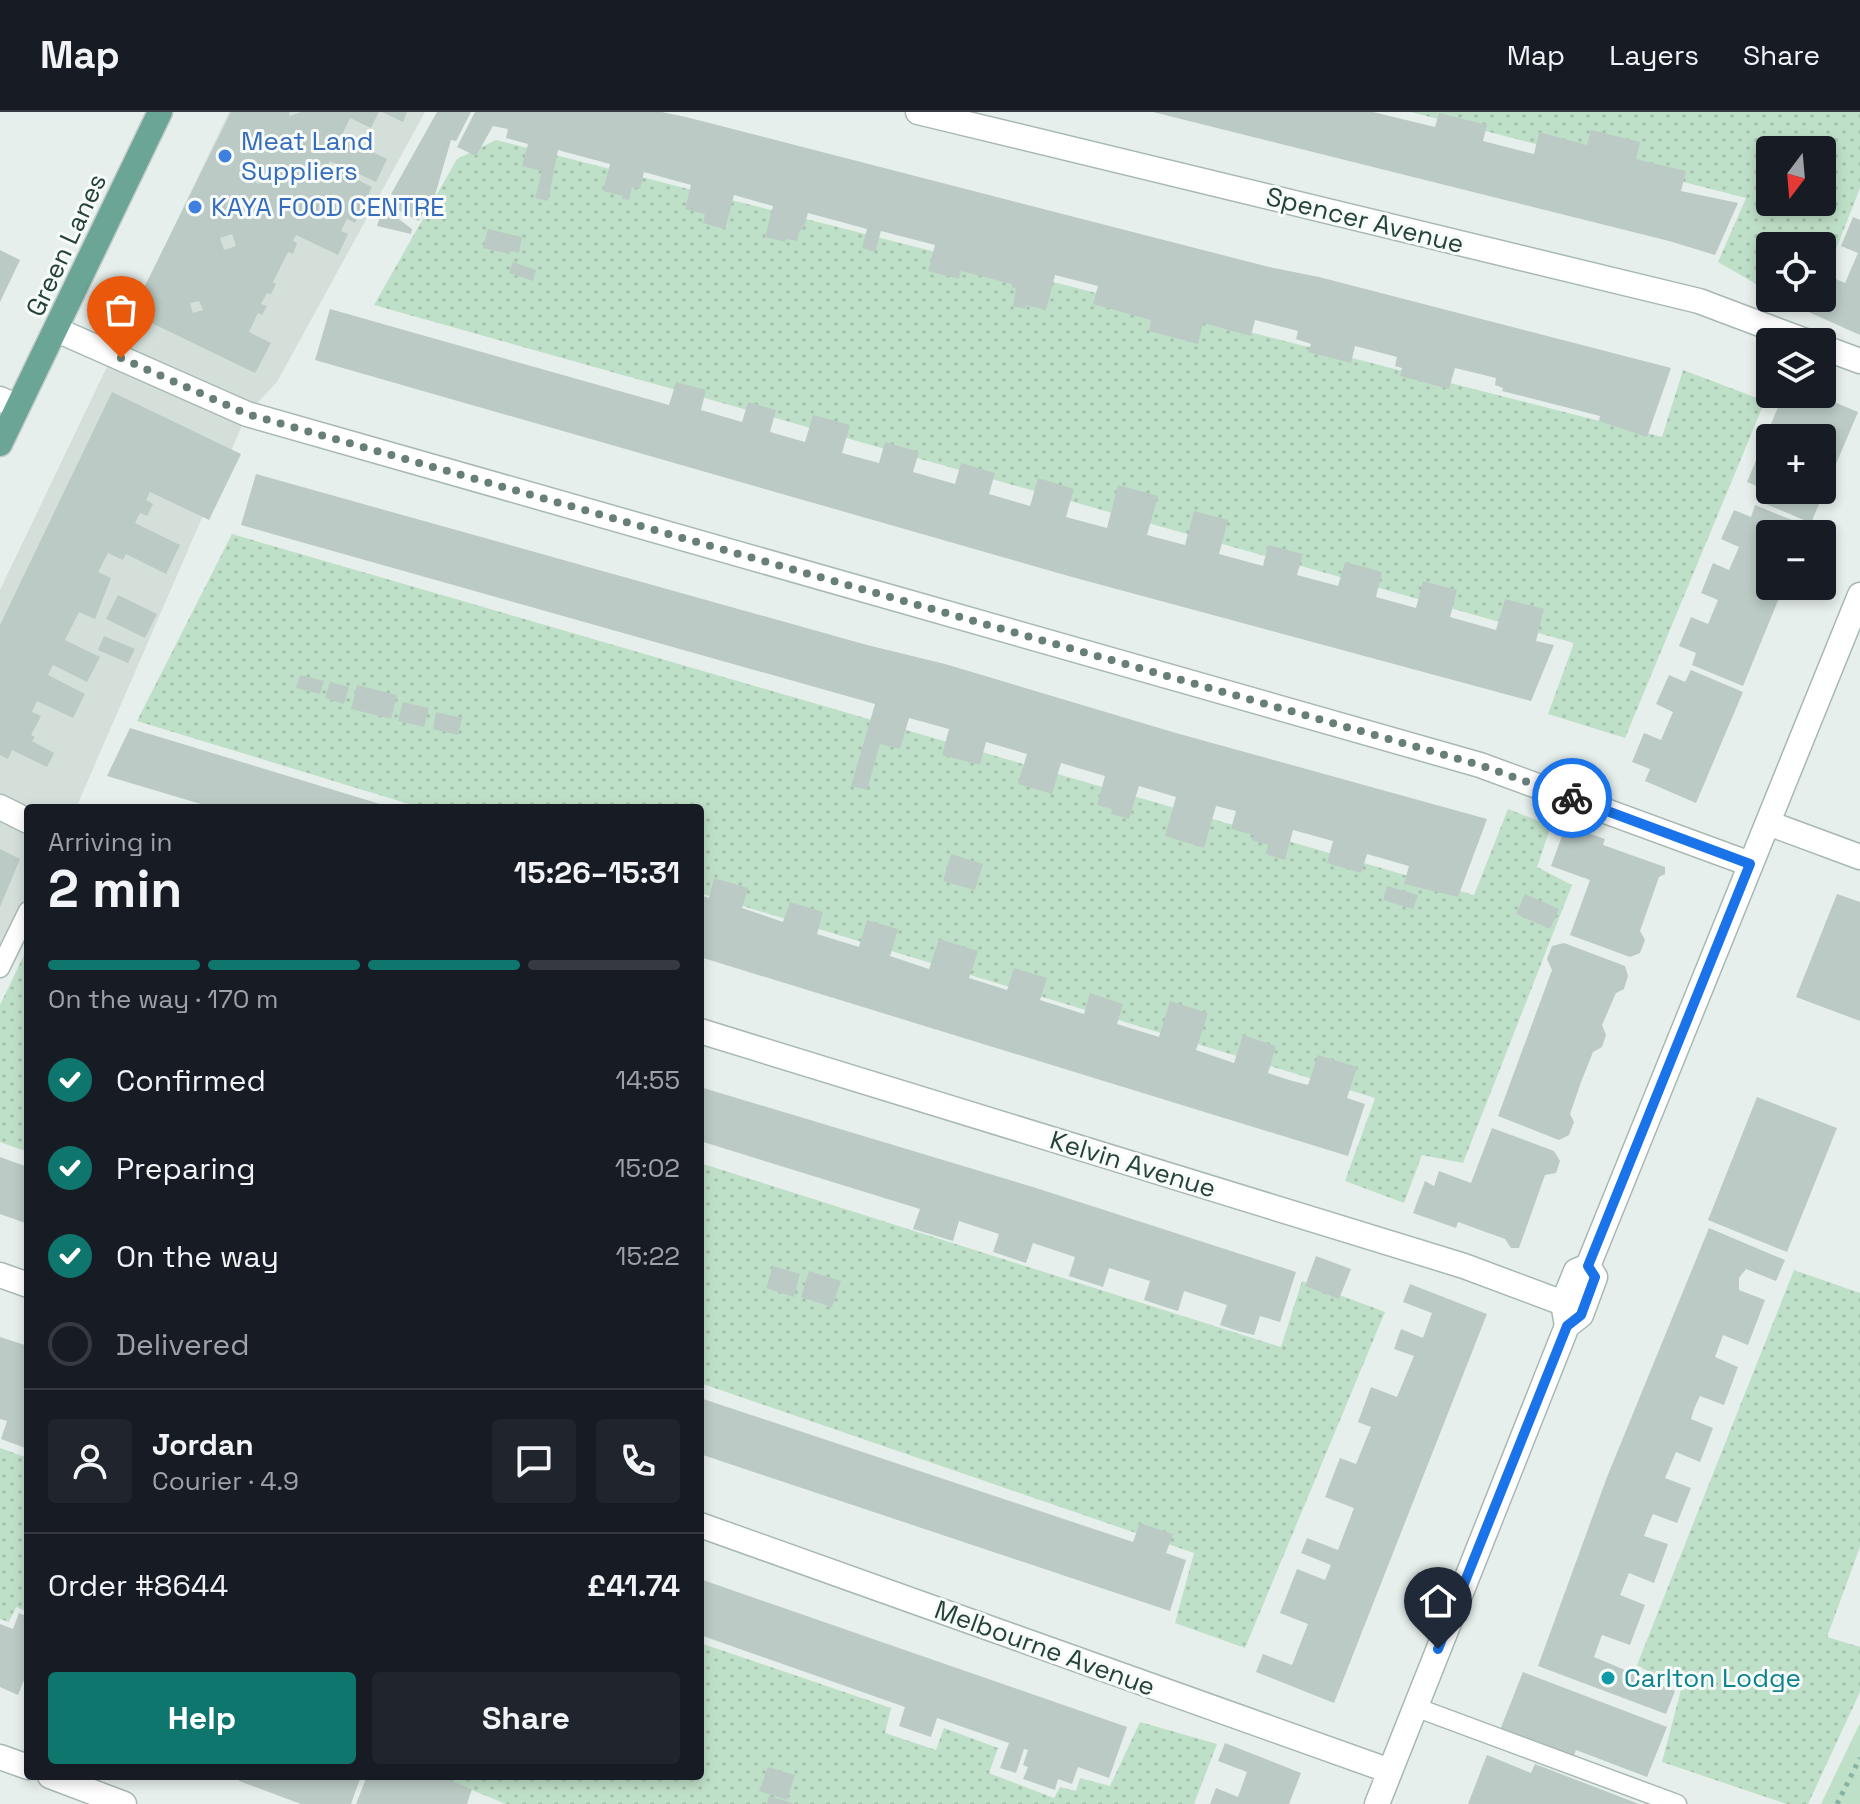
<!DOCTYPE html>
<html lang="en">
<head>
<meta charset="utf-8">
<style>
	body { margin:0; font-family:"Space Grotesk",sans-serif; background:#20242c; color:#f1f3f6; height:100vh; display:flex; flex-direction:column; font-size:30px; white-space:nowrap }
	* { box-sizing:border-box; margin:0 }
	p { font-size:26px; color:#9ea1a6 }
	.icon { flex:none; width:44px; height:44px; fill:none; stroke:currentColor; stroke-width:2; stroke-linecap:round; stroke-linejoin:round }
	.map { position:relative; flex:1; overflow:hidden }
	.sheet { position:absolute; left:24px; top:692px; width:680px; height:976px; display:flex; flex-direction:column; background:#171b24; border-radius:8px; box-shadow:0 4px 12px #0003 }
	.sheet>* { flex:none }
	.needle { width:52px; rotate:196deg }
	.tools { position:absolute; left:1756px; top:24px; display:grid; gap:16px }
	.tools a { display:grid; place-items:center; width:80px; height:80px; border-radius:8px; background:#171b24; box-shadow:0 4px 12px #0003; font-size:40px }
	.pin { position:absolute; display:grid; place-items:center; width:68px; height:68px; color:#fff; margin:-82px -34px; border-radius:50% 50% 50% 0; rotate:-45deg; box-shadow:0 0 8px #0007 }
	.pin .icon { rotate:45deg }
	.courier { position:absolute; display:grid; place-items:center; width:80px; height:80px; margin:-40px; border:6px solid #1a73e8; border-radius:50%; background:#fff; color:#222; box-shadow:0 2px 10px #0007 }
	.headline em { font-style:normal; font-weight:700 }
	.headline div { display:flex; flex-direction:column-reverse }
	.headline { display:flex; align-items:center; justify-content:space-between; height:136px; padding:0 24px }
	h1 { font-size:52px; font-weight:700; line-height:60px }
	.bar { display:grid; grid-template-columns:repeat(4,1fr); gap:12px 8px; align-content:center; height:96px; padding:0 24px }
	.bar i { height:10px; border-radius:6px; background:#363941 }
	.bar .selected { background:#0f766e }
	.bar p { grid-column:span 4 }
	.line { display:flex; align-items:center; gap:20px; padding:0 24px; border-top:2px solid #363941 }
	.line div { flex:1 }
	.round { display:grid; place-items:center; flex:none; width:84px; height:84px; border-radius:8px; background:#20242c }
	ol { padding:0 24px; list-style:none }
	li { display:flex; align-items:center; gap:24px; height:88px }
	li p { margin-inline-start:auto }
	li .icon { padding:8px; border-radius:50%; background:#0f766e; color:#fff; stroke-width:4 }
	li:last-child { color:#9ea1a6 }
	li i { width:44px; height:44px; border:4px solid #363941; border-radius:50% }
	.primary-button { display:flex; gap:16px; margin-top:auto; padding:16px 24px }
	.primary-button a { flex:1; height:92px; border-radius:8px; background:#0f766e; color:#fff; font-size:32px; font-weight:700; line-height:92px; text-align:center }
	.primary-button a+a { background:#20242c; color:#f1f3f6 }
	header { display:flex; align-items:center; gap:48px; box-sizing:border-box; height:112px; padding:0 40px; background:#171b24; border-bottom:2px solid #363941 }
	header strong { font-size:38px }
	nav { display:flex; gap:44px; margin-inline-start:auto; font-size:28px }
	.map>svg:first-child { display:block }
	.built { fill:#d4dfda }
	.grass { fill:url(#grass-dots); fill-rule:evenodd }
	.park { fill:#bfe0c8 }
	.building { fill:#bbcac4; fill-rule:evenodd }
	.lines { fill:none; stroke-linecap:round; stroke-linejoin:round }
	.service-casing { stroke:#a8b8b2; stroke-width:21 }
	.minor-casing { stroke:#a8b8b2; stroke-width:27 }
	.primary-casing { stroke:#c2cac8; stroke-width:27 }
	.path { stroke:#86b3a5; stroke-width:5; stroke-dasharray:4 6; stroke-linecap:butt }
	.service { stroke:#fff; stroke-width:18 }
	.minor { stroke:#fff; stroke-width:24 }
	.primary { stroke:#6aa596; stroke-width:24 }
	.done { stroke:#687f78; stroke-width:8; stroke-dasharray:0 14.4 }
	.route { stroke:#1a73e8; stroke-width:10 }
	.shop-dot { fill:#3f7fe0; stroke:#f7fbf9; stroke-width:3 }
	.culture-dot { fill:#0f9aa8; stroke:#f7fbf9; stroke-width:3 }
	.labels { text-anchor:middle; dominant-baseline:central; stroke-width:6; stroke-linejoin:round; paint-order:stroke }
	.shop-label { font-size:26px; fill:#366cbe; stroke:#f7fbf9; text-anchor:start }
	.street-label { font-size:26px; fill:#24423a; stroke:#f7fbf9 }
	.culture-label { font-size:26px; fill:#0d838f; stroke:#f7fbf9; text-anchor:start }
</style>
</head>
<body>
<header>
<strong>Map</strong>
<nav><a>Map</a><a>Layers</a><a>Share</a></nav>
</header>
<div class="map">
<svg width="1860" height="1692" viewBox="0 0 1860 1692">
	<defs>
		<pattern id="grass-dots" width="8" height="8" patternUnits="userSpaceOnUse" patternTransform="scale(2)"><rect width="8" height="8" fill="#bfe0c8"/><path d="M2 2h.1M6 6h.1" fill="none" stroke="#a4c1ad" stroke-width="1.8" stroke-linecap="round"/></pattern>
	</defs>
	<rect width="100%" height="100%" fill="#e6efeb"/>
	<path class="built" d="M 229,0 L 425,0 L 277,270 L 247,302 L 76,696 L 28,696 L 28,799 L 0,857 L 0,478 Z"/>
	<path class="grass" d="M 1411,0 L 1860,0 L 1860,76 L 1828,158 L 1822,155 L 1822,134 L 1770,134 L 1770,180 L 1718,150 L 1746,86 ZM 1770,38 L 1822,38 L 1822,90 L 1770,90 Z
		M 496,28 L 1662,325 L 1683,258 L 1765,289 L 1625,626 L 1548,602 L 1574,531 L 374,193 L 457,47 Z
		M 232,422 L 1474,783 L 1508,697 L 1551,714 L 1537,755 L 1572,773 L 1463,1051 L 1422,1043 L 1404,1091 L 1345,1069 L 1375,986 L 700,781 L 700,696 L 422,696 L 137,609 Z
		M 27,837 L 28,837 L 28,1040 L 0,1030 L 0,893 Z
		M 700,1051 L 1281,1235 L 1302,1169 L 1385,1200 L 1245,1536 L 1175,1511 L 1194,1441 L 700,1271 Z
		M 1794,1158 L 1860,1181 L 1860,1435 L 1827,1525 L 1860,1535 L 1860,1580 L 1808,1692 L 1787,1692 L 1662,1650 L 1681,1578 L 1637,1553 Z
		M 0,1336 L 28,1346 L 28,1500 L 16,1495 L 9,1510 L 0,1507 Z
		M 700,1531 L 891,1596 L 885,1621 L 936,1638 L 944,1616 L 998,1636 L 989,1661 L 1054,1686 L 1060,1675 L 1076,1679 L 1080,1666 L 1110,1674 L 1140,1610 L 1217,1632 L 1194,1692 L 506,1692 L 438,1664 L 700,1664 Z"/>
	<path class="park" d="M 1860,1611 L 1860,1692 L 1821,1692 Z"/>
	<path class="building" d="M 231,0 L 289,0 L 290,4 L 301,0 L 379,0 L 371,16 L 350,6 L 341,25 L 387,47 L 376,70 L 330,49 L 328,53 L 372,75 L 355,111 L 347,107 L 341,119 L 348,122 L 338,143 L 296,123 L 293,129 L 297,131 L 293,142 L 288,140 L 273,170 L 276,172 L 271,182 L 267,181 L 261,192 L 267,194 L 262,203 L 258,201 L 249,220 L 271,231 L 255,261 L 135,203 L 135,194 ZM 264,58 L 268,68 L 257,72 L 253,61 ZM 232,122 L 236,134 L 224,138 L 220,126 ZM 199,189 L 203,198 L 193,201 L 190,191 Z
		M 382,0 L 407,0 L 403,10 Z
		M 437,0 L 471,0 L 456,29 L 451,28 L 435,83 L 440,85 L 435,102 L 424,98 L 419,109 L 394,96 L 399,86 L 391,82 Z
		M 475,0 L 662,0 L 686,5 L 1269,155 L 1319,165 L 1671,256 L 1647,325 L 1599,309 L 1600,304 L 1502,279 L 1503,276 L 1495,273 L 1496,266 L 1455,256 L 1449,277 L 1400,264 L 1402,256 L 1395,254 L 1397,245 L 1355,234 L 1351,251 L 1308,240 L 1311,232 L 1296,227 L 1298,219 L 1255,208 L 1251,224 L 1203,211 L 1198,232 L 1149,219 L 1151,208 L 1093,192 L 1098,174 L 1055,163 L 1046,198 L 1026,193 L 1025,197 L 1013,194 L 1016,177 L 1012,175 L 1012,172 L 961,159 L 959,167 L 928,159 L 935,133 L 881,119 L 875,140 L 862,136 L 867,117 L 808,101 L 803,118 L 800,118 L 797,129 L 786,127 L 785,130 L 765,125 L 773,94 L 734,83 L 725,117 L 703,111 L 705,102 L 685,97 L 691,73 L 644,60 L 640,77 L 632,75 L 629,88 L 622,87 L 623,84 L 603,79 L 610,52 L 558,38 L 548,89 L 535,86 L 542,59 L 522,54 L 528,32 L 506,26 L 508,17 L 493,14 L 476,44 L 457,35 Z
		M 1153,0 L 1373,0 L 1435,15 L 1439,1 L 1487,13 L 1483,29 L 1534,42 L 1539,20 L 1587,33 L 1591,18 L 1640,30 L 1636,47 L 1686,59 L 1681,79 L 1738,91 L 1715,143 L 1669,129 Z
		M 383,95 L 412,117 L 411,122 L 377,114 Z
		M 1853,105 L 1860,108 L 1860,223 L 1784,189 L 1786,186 L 1822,186 L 1822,161 L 1845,171 L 1858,141 L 1841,134 Z
		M 488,117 L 522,125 L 519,141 L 510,139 L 510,142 L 483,136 Z
		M 0,138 L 20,148 L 0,190 Z
		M 513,150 L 536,158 L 533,169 L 509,161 Z
		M 330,197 L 669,293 L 676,270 L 706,278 L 701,298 L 742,310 L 748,290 L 776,298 L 770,320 L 805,330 L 813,303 L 850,313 L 842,341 L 879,351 L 885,330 L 919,340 L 913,360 L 955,372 L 961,351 L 995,361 L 989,382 L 1030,394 L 1038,366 L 1074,377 L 1066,405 L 1107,416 L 1118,373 L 1158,384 L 1147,423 L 1185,433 L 1194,399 L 1228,408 L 1219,442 L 1263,454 L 1268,433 L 1303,442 L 1297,463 L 1338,474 L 1345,450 L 1361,454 L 1382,460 L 1376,485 L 1416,496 L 1423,469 L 1457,478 L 1450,505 L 1496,518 L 1505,487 L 1544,497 L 1536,529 L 1554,533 L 1531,589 L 1072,465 L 315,248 Z
		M 112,280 L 241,342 L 209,408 L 150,380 L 146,388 L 153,392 L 147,404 L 140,401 L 135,411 L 180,433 L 166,462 L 126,442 L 123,448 L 108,441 L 98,460 L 111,466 L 95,507 L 79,500 L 65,528 L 100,545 L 87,570 L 53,553 L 48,563 L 85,582 L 73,606 L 37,589 L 32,600 L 41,604 L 31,623 L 35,625 L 32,629 L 54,641 L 47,655 L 12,638 L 8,647 L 0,643 L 0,513 Z
		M 1803,282 L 1815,282 L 1858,300 L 1811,411 L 1759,389 L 1764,377 L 1747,370 L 1759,341 L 1770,346 L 1770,378 L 1822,378 L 1822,326 L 1785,326 L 1788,319 L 1771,312 L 1783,283 L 1800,290 Z
		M 256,362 L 867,533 L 945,552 L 1176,621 L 1487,707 L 1458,785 L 1404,772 L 1409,754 L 1367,742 L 1361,761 L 1327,751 L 1333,729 L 1293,718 L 1285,748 L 1266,742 L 1268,733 L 1252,728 L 1254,723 L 1231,717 L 1236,699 L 1216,694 L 1204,736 L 1165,724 L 1176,685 L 1139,674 L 1129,707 L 1111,702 L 1112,697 L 1097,693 L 1105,664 L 1061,651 L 1052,682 L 1018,672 L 1027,642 L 986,630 L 980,653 L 942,643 L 949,617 L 909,606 L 900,637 L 880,632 L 867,678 L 851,674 L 875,592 L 241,413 Z
		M 1755,393 L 1809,415 L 1806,422 L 1770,422 L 1770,474 L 1784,474 L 1743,574 L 1692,553 L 1696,541 L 1679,534 L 1691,505 L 1708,512 L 1718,488 L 1701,481 L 1713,451 L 1729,458 L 1739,435 L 1721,427 L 1734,398 L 1751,405 Z
		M 118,483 L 157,502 L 145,526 L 106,507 Z
		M 104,524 L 135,537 L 128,551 L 98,538 Z
		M 1691,558 L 1743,580 L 1696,691 L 1645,669 L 1650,657 L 1632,650 L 1644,621 L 1661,628 L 1673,600 L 1656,592 L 1669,563 L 1685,570 Z
		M 300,563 L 324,569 L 320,582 L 296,576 Z
		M 330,570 L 349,575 L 344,592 L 325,586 Z
		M 357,573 L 397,583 L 391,607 L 351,597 Z
		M 403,590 L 429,596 L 424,615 L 398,609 Z
		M 436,600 L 462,606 L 458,623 L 433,617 Z
		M 130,616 L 390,695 L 390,696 L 214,696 L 107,664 Z
		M 1566,713 L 1605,727 L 1603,733 L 1665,755 L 1665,762 L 1659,765 L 1640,819 L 1645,828 L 1640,841 L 1630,845 L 1570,823 L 1590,768 L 1551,754 Z
		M 0,737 L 20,747 L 0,795 Z
		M 951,742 L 983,752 L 975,778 L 943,769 Z
		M 714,766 L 748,776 L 742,796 L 783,810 L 790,790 L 823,800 L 817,822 L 859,835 L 867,808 L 898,817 L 890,844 L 929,857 L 939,827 L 978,839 L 969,866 L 1007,878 L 1014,856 L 1047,866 L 1040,888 L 1084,902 L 1090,881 L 1123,892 L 1117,912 L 1159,925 L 1170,889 L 1208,901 L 1196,938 L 1234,951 L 1243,923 L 1276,934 L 1268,961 L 1289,968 L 1308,973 L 1318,943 L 1357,955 L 1347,986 L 1365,992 L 1348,1044 L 700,845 L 700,783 L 709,786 Z
		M 1387,774 L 1418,783 L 1413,797 L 1383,788 Z
		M 1525,782 L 1559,797 L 1550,817 L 1516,802 Z
		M 1837,782 L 1860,790 L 1860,909 L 1796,885 Z
		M 1564,831 L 1625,854 L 1628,864 L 1624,877 L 1616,881 L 1602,913 L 1606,923 L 1602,935 L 1593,940 L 1581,970 L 1570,1002 L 1574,1010 L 1569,1023 L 1559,1028 L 1498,1004 L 1552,858 L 1547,847 L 1552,834 Z
		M 700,975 L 1033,1075 L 1296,1160 L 1280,1210 L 1260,1204 L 1254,1223 L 1238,1219 L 1220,1213 L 1227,1193 L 1184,1179 L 1178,1199 L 1162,1194 L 1144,1188 L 1150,1169 L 1109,1156 L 1103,1175 L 1069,1164 L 1075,1145 L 1033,1131 L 1026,1151 L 993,1140 L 999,1122 L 959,1109 L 953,1129 L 913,1117 L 920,1097 L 700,1029 Z
		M 1757,985 L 1837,1016 L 1787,1140 L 1708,1108 Z
		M 1492,1016 L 1554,1039 L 1560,1049 L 1556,1061 L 1545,1063 L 1519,1136 L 1511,1136 L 1505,1127 L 1458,1110 L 1456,1116 L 1413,1101 L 1425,1069 L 1434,1074 L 1439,1059 L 1471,1071 Z
		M 0,1045 L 28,1055 L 28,1112 L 0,1102 Z
		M 1709,1116 L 1785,1148 L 1776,1169 L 1746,1157 L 1739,1166 L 1739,1178 L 1765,1188 L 1748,1233 L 1723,1223 L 1715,1245 L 1738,1255 L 1724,1293 L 1700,1284 L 1694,1297 L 1691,1307 L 1713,1316 L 1700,1350 L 1676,1340 L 1665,1366 L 1691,1376 L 1677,1411 L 1653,1402 L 1649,1411 L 1644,1424 L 1668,1432 L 1654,1471 L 1629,1461 L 1620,1483 L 1645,1493 L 1630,1533 L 1602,1523 L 1594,1545 L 1675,1579 L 1666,1602 L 1538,1554 L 1607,1365 Z
		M 1316,1144 L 1351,1157 L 1339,1187 L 1305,1174 Z
		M 773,1154 L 800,1162 L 794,1185 L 766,1176 Z
		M 809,1159 L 841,1169 L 832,1195 L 801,1185 Z
		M 1410,1172 L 1487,1202 L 1334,1591 L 1256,1560 L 1263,1542 L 1292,1553 L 1308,1512 L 1280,1501 L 1297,1457 L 1325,1468 L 1331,1453 L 1301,1441 L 1307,1426 L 1338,1438 L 1354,1396 L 1325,1385 L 1340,1346 L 1356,1352 L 1371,1315 L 1358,1310 L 1371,1275 L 1397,1285 L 1414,1244 L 1394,1237 L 1401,1217 L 1423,1226 L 1432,1201 L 1403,1190 Z
		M 0,1225 L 28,1234 L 28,1337 L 1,1327 L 7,1309 L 0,1307 Z
		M 700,1286 L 1133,1430 L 1140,1411 L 1173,1422 L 1166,1441 L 1186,1448 L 1170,1499 L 700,1342 Z
		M 700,1467 L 1127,1615 L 1109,1666 L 1078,1655 L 1072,1672 L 1058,1667 L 1055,1678 L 1023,1667 L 1028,1655 L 1023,1653 L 1028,1638 L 1024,1637 L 1016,1661 L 1000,1656 L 1009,1631 L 937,1606 L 931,1625 L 899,1614 L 905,1595 L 700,1523 Z
		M 19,1501 L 28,1505 L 28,1558 L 18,1583 L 0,1575 L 0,1512 L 13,1517 Z
		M 1523,1560 L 1667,1615 L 1647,1665 L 1576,1638 L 1573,1646 L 1500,1618 Z
		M 1225,1631 L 1301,1661 L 1289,1692 L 1210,1692 L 1216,1676 L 1238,1685 L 1247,1660 L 1218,1649 Z
		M 1487,1643 L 1531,1661 L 1535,1652 L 1639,1692 L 1468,1692 Z
		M 768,1655 L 795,1663 L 787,1688 L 759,1679 Z
		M 241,1664 L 361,1664 L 351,1692 L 301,1692 L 239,1669 Z
		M 367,1664 L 438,1664 L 472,1677 L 467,1692 L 356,1692 Z
		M 769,1684 L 792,1691 L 792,1692 L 767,1692 Z"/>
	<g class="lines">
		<g class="service-casing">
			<path id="service" d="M 0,856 L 28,799
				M 1415,1595 L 1677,1692"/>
		</g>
		<g class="minor-casing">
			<path id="minor" d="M 918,0 L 1699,189 L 1808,230
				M 57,218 L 247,302 L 1480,653 L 1750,752
				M 1822,235 L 1860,249
				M 0,287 L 16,294
				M 0,695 L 28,709
				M 1768,711 L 1860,745
				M 700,919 L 1464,1154 L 1563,1191
				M 0,1163 L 28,1173
				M 1567,1214 L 1563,1191 L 1576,1159 L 1588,1154 L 1860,483
				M 700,1413 L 1390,1659
				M 0,1645 L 28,1655
				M 50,1664 L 124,1692
				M 1377,1692 L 1567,1214 L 1581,1203 L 1595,1165 L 1588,1154"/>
		</g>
		<g class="primary-casing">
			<path id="primary" d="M 0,332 L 160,0"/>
		</g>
		<path class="path" d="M 1837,1692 L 1860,1646"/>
		<use href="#service" class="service"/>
		<use href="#minor" class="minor"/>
		<use href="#primary" class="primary"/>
	</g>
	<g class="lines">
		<path class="done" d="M 121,246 L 247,302 L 1480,653 L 1572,686"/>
		<path class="route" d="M 1438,1537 L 1567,1214 L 1581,1203 L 1595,1165 L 1588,1154 L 1750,752 L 1572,686"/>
	</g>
	<g class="shop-dot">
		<circle cx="225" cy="44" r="8"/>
		<circle cx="195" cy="95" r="8"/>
	</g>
	<circle class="culture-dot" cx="1608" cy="1566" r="8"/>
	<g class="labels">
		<g class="shop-label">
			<text x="241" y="29">Meat Land<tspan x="241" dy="30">Suppliers</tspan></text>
			<text x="211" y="95">KAYA FOOD CENTRE</text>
		</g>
		<g class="street-label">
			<text transform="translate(1365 108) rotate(14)">Spencer Avenue</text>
			<text transform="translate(66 133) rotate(-65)">Green Lanes</text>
			<text transform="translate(1133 1052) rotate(17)">Kelvin Avenue</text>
			<text transform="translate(1045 1536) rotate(20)">Melbourne Avenue</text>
		</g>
		<g class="culture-label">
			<text x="1624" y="1566">Carlton Lodge</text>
		</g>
	</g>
</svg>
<div class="tools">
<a><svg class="needle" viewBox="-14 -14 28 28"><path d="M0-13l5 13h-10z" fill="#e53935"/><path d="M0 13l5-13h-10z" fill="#9ea1a6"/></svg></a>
<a><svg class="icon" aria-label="locate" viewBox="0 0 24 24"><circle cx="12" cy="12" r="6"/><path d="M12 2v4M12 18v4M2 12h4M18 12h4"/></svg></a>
<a><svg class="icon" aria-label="layers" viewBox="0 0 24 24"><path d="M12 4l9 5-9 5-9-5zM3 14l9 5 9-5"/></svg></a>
<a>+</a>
<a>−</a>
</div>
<div class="pin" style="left:121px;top:246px;background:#ea580c"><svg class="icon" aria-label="bag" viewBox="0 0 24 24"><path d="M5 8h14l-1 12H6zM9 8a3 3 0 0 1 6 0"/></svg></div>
<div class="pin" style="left:1438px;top:1537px;background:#1f2937"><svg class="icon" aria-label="home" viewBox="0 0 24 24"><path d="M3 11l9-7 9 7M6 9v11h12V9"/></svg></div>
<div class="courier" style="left:1572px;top:686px"><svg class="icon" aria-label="bike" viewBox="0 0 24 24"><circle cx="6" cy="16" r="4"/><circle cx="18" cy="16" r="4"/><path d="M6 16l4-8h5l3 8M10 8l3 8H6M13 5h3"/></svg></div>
<section class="sheet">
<div class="headline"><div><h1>2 min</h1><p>Arriving in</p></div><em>15:26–15:31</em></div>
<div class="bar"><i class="selected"></i><i class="selected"></i><i class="selected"></i><i></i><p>On the way · 170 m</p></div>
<ol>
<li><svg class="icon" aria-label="check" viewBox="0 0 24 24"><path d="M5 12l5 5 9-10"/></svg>Confirmed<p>14:55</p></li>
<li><svg class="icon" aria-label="check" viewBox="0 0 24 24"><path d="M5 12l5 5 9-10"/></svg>Preparing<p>15:02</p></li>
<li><svg class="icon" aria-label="check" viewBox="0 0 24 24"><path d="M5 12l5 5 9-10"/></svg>On the way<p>15:22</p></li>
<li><i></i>Delivered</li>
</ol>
<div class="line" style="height:144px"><a class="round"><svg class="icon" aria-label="person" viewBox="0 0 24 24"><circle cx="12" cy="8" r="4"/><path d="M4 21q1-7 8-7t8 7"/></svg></a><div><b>Jordan</b><p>Courier · 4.9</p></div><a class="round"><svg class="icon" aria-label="chat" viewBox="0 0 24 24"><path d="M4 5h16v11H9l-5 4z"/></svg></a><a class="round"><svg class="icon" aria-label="phone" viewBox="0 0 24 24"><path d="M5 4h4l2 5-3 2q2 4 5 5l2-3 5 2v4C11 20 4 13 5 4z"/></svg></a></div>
<div class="line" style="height:104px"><div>Order #8644</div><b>£41.74</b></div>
<div class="primary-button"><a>Help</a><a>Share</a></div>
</section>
</div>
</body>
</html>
